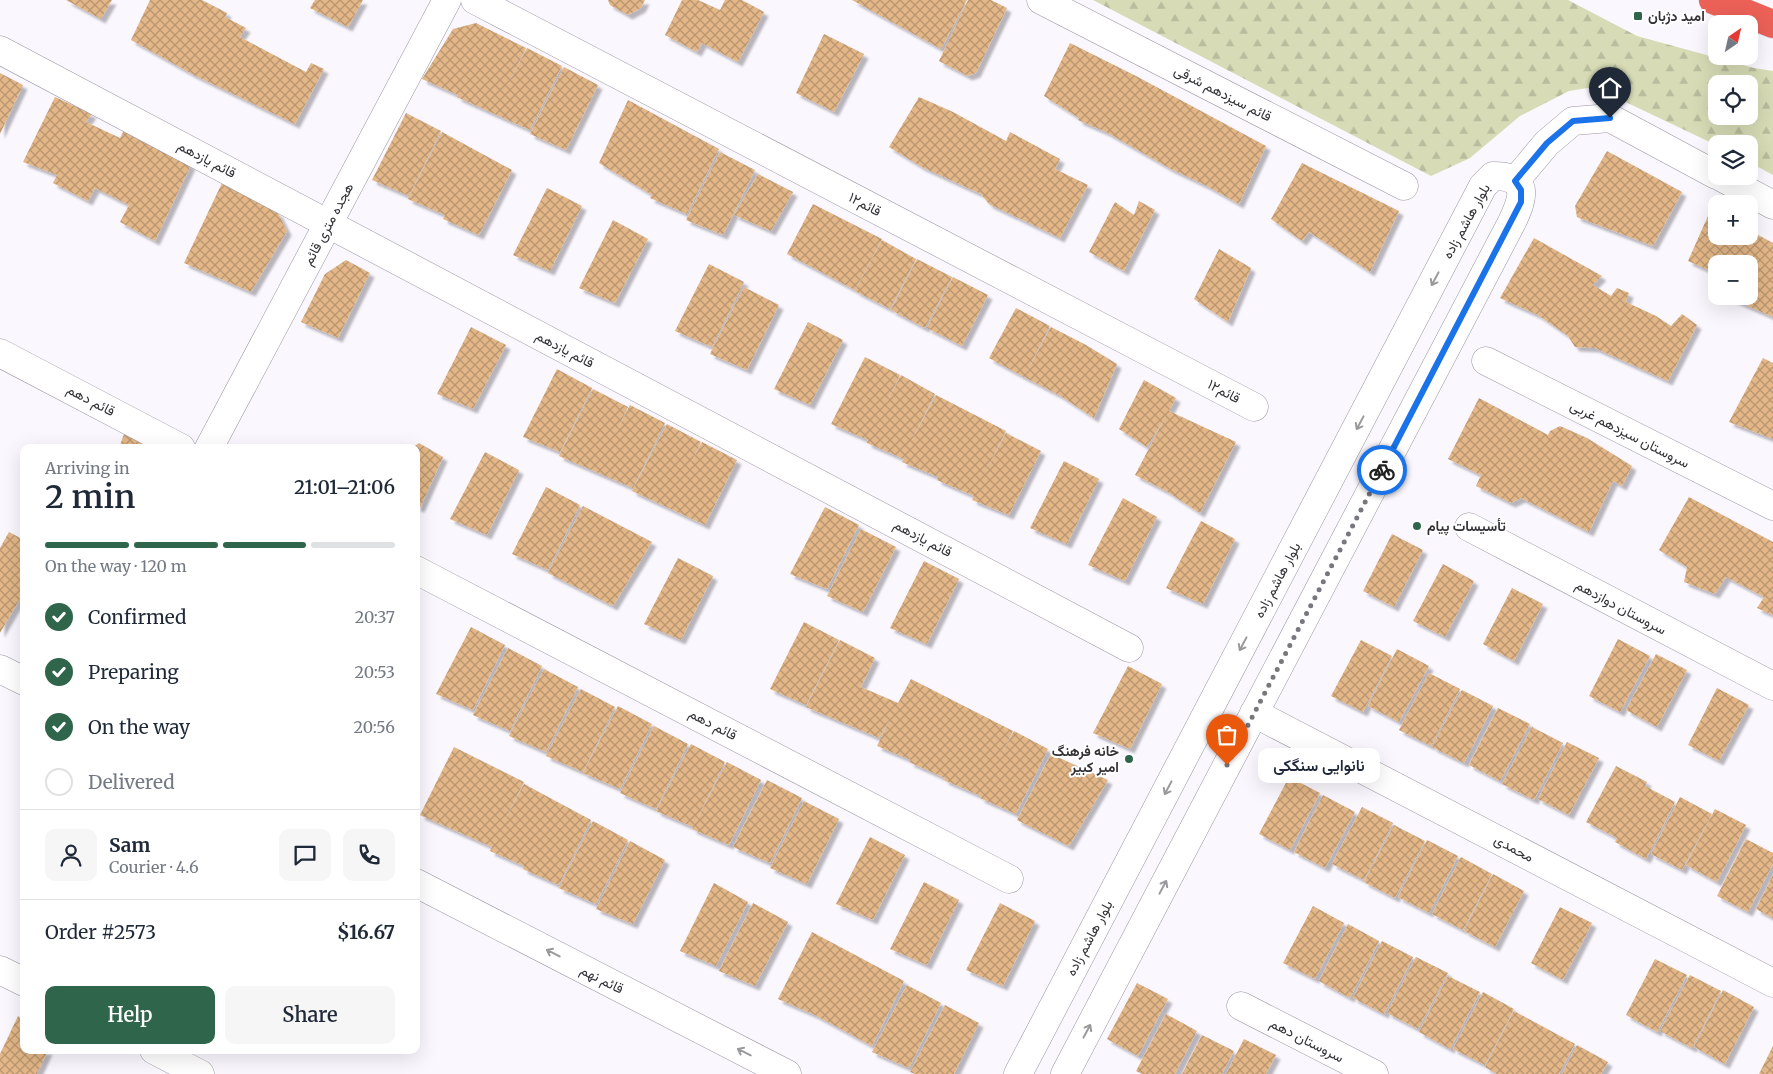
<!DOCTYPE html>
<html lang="en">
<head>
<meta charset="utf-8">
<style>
	body { margin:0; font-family:Merriweather,Vazirmatn,serif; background:#f6f6f7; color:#1f2937; height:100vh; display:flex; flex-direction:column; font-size:19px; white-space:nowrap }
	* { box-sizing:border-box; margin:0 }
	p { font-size:16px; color:#747a83 }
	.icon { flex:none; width:28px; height:28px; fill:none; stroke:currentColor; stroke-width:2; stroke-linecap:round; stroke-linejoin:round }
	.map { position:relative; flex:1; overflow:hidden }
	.drawer { position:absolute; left:20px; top:444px; width:400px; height:610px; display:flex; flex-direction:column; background:#fff; border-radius:10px; box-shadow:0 5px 20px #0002 }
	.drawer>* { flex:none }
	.needle { width:32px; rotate:34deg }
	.buttons { position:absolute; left:1708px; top:15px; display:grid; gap:10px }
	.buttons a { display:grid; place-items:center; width:50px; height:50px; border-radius:10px; background:#fff; box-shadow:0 5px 20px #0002; font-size:25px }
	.pin { position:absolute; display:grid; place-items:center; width:42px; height:42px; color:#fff; margin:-51px -21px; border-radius:50% 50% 50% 0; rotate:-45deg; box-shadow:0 0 5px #0007 }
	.pin .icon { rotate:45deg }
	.courier { position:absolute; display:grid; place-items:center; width:50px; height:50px; margin:-25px; border:4px solid #1a73e8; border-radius:50%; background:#fff; color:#222; box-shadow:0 1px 6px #0007 }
	.bubble { position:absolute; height:35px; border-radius:10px; background:#fff; box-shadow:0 5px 20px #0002; font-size:16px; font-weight:600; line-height:35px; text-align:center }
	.head em { font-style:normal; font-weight:600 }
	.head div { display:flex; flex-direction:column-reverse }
	.head { display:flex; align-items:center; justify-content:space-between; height:85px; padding:0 25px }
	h1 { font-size:32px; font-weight:600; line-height:38px }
	.bar { display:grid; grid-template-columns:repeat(4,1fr); gap:8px 5px; align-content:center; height:60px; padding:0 25px }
	.bar i { height:6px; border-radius:4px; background:#e0e1e3 }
	.bar .selected { background:#2f654b }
	.bar p { grid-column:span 4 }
	.line { display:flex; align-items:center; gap:12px; padding:0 25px; border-top:1px solid #e0e1e3 }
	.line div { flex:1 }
	.round { display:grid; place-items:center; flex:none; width:52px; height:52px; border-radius:10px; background:#f6f6f7 }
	ol { padding:0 25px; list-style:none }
	li { display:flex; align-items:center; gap:15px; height:55px }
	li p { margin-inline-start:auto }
	li .icon { padding:5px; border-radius:50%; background:#2f654b; color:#fff; stroke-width:4 }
	li:last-child { color:#747a83 }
	li i { width:28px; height:28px; border:2px solid #e0e1e3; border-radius:50% }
	.action { display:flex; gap:10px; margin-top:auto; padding:10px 25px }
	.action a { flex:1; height:58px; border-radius:10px; background:#2f654b; color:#fff; font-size:20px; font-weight:600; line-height:58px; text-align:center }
	.action a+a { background:#f6f6f7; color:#1f2937 }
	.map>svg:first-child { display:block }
	.forest { fill:url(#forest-firs); fill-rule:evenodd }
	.building { fill:url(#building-cross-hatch); filter:url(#shadow) }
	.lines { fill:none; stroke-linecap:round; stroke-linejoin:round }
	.street-casing { stroke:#9a96a1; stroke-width:29 }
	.secondary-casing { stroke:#9a96a1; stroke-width:29 }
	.highway-casing { stroke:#d6d6d7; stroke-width:29 }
	.street { stroke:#fff; stroke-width:28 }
	.secondary { stroke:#fff; stroke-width:28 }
	.highway { stroke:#eb6158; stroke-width:28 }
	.oneway { stroke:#9a989b }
	.done { stroke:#79777d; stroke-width:5; stroke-dasharray:0 9 }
	.route { stroke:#1a73e8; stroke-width:6 }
	.poi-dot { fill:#2f654b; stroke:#fff; stroke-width:2 }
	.labels { text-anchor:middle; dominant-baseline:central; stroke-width:4; stroke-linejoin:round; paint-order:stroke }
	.poi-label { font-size:14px; font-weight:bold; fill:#343237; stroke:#fff; text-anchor:start }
	.street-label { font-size:14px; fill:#343237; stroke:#fff }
</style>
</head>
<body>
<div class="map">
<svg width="1773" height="1074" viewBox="0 0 1773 1074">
	<defs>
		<pattern id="forest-firs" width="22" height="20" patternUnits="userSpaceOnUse" patternTransform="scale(1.25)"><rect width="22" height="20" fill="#d7dcb6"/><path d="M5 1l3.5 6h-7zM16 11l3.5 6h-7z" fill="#b9bd9d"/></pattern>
		<pattern id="building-cross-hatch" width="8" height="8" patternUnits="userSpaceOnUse" patternTransform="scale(1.25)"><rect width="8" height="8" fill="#e3b787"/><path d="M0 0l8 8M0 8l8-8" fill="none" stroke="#b9956f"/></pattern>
		<filter id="shadow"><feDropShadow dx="4.5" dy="4.5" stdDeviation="1" flood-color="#0004"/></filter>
	</defs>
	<rect width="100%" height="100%" fill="#faf7ff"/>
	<path class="forest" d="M 1093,0 L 1568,0 L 1637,36 L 1754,68 L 1773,71 L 1773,175 L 1749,162 L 1749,144 L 1716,145 L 1594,87 L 1569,91 L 1520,116 L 1470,158 L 1431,176 ZM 1716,84 L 1749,84 L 1749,116 L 1716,116 Z"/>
	<path class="building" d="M 66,0 L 112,0 L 101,19 Z
		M 150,0 L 202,0 L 227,13 L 225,17 L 246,28 L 240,37 L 306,72 L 311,63 L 324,69 L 295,124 L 194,75 L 131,40 Z
		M 315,0 L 363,0 L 348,27 L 310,8 Z
		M 608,0 L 645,0 L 641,8 L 628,15 L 610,5 Z
		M 682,0 L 698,0 L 720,10 L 725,0 L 742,0 L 764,12 L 738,62 L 702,43 L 697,52 L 665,35 Z
		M 852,0 L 967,0 L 941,49 Z
		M 968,0 L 991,0 L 1007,8 L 976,73 L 968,76 L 939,61 Z
		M 476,23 L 526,48 L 506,88 L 527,48 L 562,66 L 530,130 L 457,97 L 458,95 L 422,79 L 453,29 Z
		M 824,34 L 864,54 L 834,112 L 796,93 Z
		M 1070,43 L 1136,76 L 1266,146 L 1239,204 L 1207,186 L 1171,169 L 1106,132 L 1078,120 L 1079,118 L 1044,96 Z
		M 564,67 L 598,85 L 566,150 L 530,134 Z
		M 0,73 L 23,85 L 0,134 Z
		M 55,97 L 92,114 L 86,122 L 120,138 L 127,124 L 191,165 L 155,241 L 120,222 L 129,205 L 95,188 L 88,201 L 53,183 L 57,175 L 23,162 Z
		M 919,97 L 953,112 L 1006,141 L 1010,132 L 1060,159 L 1055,169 L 1088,185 L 1060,238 L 989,204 L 981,194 L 922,167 L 889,147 Z
		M 628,100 L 719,149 L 687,214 L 650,198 L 652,195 L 599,163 Z
		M 406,113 L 441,131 L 409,196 L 372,180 Z
		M 442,132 L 512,170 L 479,235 L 443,219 L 445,215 L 408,199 Z
		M 1607,151 L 1682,192 L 1653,246 L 1577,217 L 1575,206 Z
		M 720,152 L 755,170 L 723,235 L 686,220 Z
		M 1302,163 L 1399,211 L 1370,272 L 1309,232 L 1302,241 L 1271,219 Z
		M 758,174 L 793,192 L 771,231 L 734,215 Z
		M 222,183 L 278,213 L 287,231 L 251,292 L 184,263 Z
		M 547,188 L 582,206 L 550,271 L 513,255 Z
		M 1139,201 L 1155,210 L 1124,271 L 1089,252 L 1115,202 L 1134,215 Z
		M 813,204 L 882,239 L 855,290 L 787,254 Z
		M 1712,207 L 1716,209 L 1716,236 L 1749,236 L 1749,230 L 1773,243 L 1773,317 L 1725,296 L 1749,296 L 1749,264 L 1716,264 L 1716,292 L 1708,289 L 1713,272 L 1688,261 Z
		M 613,220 L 648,239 L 615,303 L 579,288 Z
		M 1534,238 L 1602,276 L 1593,285 L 1611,296 L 1617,288 L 1629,293 L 1626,302 L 1656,316 L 1671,326 L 1682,314 L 1697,325 L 1668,381 L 1595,348 L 1575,347 L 1568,336 L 1538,315 L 1500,298 Z
		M 882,240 L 916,259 L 890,309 L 855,291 Z
		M 1219,249 L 1251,268 L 1228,322 L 1194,299 Z
		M 917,259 L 952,277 L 925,328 L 891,310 Z
		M 346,260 L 370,273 L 338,338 L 301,322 L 325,274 Z
		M 709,264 L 744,282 L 712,347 L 675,331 Z
		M 953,277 L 988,295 L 962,346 L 927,328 Z
		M 744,287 L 779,305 L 747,370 L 710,354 Z
		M 1016,308 L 1050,326 L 1024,377 L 989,358 Z
		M 808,322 L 843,340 L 810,405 L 774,389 Z
		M 471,327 L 506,345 L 473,409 L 437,394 Z
		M 1051,327 L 1086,345 L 1117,364 L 1094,418 L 1059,395 L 1024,377 Z
		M 865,357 L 900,375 L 885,406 L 901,375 L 935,394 L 908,448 L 936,395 L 1006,431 L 982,479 L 1006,433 L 1041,451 L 1009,515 L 972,500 L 974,496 L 937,480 L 938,477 L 902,462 L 904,459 L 867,443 L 868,440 L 831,424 Z
		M 1763,358 L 1773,363 L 1773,439 L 1729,422 Z
		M 557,369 L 592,388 L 560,452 L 523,437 Z
		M 1144,380 L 1176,398 L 1169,411 L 1236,442 L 1200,513 L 1166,491 L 1135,475 L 1166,416 L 1147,447 L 1119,429 Z
		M 593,389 L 628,407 L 615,435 L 630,405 L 665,423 L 633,488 L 559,456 Z
		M 1479,398 L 1548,435 L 1550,431 L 1560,426 L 1587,438 L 1632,466 L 1622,486 L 1613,481 L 1589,532 L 1521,498 L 1511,503 L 1476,486 L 1481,475 L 1448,459 Z
		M 667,424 L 701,442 L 688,469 L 702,442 L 737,460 L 705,525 L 632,491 Z
		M 124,434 L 153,448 L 119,448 Z
		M 419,443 L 443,457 L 420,508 L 416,507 L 416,448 L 412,448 Z
		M 485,452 L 519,470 L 487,535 L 450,519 Z
		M 1064,461 L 1099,479 L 1067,544 L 1030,528 Z
		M 546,487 L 580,505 L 548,570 L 512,554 Z
		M 1689,497 L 1773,542 L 1773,615 L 1757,608 L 1764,597 L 1726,577 L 1715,594 L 1684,582 L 1687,567 L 1659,550 Z
		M 1123,498 L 1157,517 L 1125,581 L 1088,565 Z
		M 583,506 L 652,542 L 613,606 L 548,573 Z
		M 825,507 L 859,525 L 827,589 L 790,574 Z
		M 1201,521 L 1235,539 L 1203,604 L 1166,588 Z
		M 861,529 L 896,547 L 863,612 L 827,596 Z
		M 9,532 L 24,540 L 24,592 L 0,633 L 0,548 Z
		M 1392,534 L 1423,550 L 1394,607 L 1363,591 Z
		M 678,558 L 713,576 L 681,640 L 644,624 Z
		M 924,561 L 959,579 L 927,644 L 890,628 Z
		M 1443,564 L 1474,581 L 1445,637 L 1413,621 Z
		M 1512,588 L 1543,604 L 1514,661 L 1483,644 Z
		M 804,622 L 839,640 L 806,705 L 770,689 Z
		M 471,627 L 505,645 L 473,710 L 436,694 Z
		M 1618,639 L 1650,656 L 1620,712 L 1589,696 Z
		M 840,640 L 875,658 L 861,687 L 898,703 L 911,679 L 1013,731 L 1001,755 L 1014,731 L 1048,749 L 1016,814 L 980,798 L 981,796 L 944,780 L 945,778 L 909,762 L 911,760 L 877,746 L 890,719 L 879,738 L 806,707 Z
		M 1361,640 L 1392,656 L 1363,712 L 1331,696 Z
		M 508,648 L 542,666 L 510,731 L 473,715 Z
		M 1397,649 L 1429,666 L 1399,722 L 1368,706 Z
		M 1656,654 L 1687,670 L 1657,727 L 1626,710 Z
		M 1128,666 L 1162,684 L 1130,749 L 1093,733 Z
		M 544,669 L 578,687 L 546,752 L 509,736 Z
		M 1429,673 L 1460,689 L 1431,746 L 1399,730 Z
		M 1717,688 L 1749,705 L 1719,761 L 1688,745 Z
		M 581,689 L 615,707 L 583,772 L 546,756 Z
		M 1462,690 L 1493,706 L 1464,763 L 1432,747 Z
		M 618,706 L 652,724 L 620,789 L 583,773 Z
		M 1498,708 L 1530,724 L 1500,781 L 1469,765 Z
		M 654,726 L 688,744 L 656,809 L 620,793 Z
		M 1532,727 L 1563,743 L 1534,800 L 1502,784 Z
		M 1567,742 L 1599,758 L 1569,815 L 1538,799 Z
		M 691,744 L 725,762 L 693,827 L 656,811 Z
		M 454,747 L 524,782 L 502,826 L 524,784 L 591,820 L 559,885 L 523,869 L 524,866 L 490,851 L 492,847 L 420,815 Z
		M 1051,754 L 1108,780 L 1069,846 L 1017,820 Z
		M 727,762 L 761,780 L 729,845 L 692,829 Z
		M 1616,766 L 1647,782 L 1645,786 L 1675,802 L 1646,859 L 1615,842 L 1617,838 L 1586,822 Z
		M 1289,777 L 1320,793 L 1290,850 L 1259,834 Z
		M 767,780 L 802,798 L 770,863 L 733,847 Z
		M 1323,795 L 1355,812 L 1325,868 L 1294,852 Z
		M 1680,797 L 1712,814 L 1682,870 L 1651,854 Z
		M 804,801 L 839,819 L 807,884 L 770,868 Z
		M 1362,807 L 1393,823 L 1364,880 L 1332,864 Z
		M 1715,809 L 1746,825 L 1717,882 L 1686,865 Z
		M 593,821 L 628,840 L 596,904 L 559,888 Z
		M 1394,825 L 1425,841 L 1395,898 L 1364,882 Z
		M 870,837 L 905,855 L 873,920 L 836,904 Z
		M 1746,839 L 1773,853 L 1773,864 L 1748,912 L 1717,896 Z
		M 1427,840 L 1458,856 L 1429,913 L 1398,897 Z
		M 630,841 L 665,860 L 633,924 L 596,909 Z
		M 1461,857 L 1492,874 L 1463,930 L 1432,914 Z
		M 1493,874 L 1524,891 L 1495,947 L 1464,931 Z
		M 1773,875 L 1773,918 L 1756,909 Z
		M 924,882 L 959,900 L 927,965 L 890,949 Z
		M 714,883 L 748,902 L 716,966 L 680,951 Z
		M 753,903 L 788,922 L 755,986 L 719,971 Z
		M 1000,903 L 1035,921 L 1003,986 L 966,970 Z
		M 1313,906 L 1344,923 L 1315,979 L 1283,963 Z
		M 1560,907 L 1592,923 L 1563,980 L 1531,963 Z
		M 1348,924 L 1379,941 L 1350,998 L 1319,981 Z
		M 812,932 L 904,981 L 872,1046 L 815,1015 L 778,999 Z
		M 1382,941 L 1413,957 L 1384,1014 L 1353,998 Z
		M 1416,957 L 1448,973 L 1418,1029 L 1387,1013 Z
		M 1655,959 L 1687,975 L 1657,1032 L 1626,1015 Z
		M 1690,975 L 1721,991 L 1692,1048 L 1660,1031 Z
		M 1448,976 L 1480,992 L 1450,1049 L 1419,1032 Z
		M 1137,983 L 1168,999 L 1138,1056 L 1107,1039 Z
		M 907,985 L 941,1003 L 909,1068 L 872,1052 Z
		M 1723,990 L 1754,1007 L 1725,1064 L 1694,1047 Z
		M 1483,992 L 1514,1009 L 1485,1065 L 1453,1049 Z
		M 945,1005 L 979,1023 L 954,1074 L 915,1074 L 910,1072 Z
		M 1514,1011 L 1575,1044 L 1559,1074 L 1497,1074 L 1485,1067 Z
		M 1166,1014 L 1197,1031 L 1175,1074 L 1142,1074 L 1136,1071 Z
		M 18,1016 L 24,1019 L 24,1050 L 48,1050 L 37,1074 L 0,1074 L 0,1054 Z
		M 1202,1035 L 1234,1051 L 1222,1074 L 1182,1074 Z
		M 1244,1039 L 1276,1055 L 1266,1074 L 1226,1074 Z
		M 1577,1045 L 1608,1062 L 1601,1074 L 1562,1074 Z
		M 1773,1046 L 1773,1074 L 1759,1074 Z"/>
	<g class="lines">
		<g class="street-casing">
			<path id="street" d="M 475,0 L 1254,407
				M 1041,0 L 1404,186
				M 0,50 L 1129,648
				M 1719,176 L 1773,205
				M 1515,181 L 1547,143 L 1573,121 L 1610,118 L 1716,175
				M 0,353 L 181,448
				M 1486,361 L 1773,506
				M 1469,527 L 1773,686
				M 416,570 L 1009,879
				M 0,669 L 24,681
				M 1254,713 L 1773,983
				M 416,883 L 787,1074
				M 0,970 L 24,982
				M 1241,1006 L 1374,1074
				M 154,1050 L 200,1074"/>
		</g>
		<g class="secondary-casing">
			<path id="secondary" d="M 209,448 L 447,0
				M 1018,1074 L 1483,186 L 1493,176 C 1530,176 1524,197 1512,222 L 1065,1074"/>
		</g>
		<g class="highway-casing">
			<path id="highway" d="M 1713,0 L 1773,24"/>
		</g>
		<use href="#street" class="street"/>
		<use href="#secondary" class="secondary"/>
		<use href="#highway" class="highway"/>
	</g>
	<defs><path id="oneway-shaft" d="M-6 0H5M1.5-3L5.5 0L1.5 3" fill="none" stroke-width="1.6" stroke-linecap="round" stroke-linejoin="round" transform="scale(1.25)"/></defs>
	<g class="oneway">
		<use href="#oneway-shaft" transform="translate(1435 279) rotate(118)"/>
		<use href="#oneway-shaft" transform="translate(1360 423) rotate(118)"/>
		<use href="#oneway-shaft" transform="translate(1243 644) rotate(118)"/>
		<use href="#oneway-shaft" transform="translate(1168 788) rotate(118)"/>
		<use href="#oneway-shaft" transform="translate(1163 887) rotate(-62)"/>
		<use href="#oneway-shaft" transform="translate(553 953) rotate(-153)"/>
		<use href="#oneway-shaft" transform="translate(1087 1031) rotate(-62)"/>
		<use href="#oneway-shaft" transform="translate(744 1052) rotate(-153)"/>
	</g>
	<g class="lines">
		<path class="done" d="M 1227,765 L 1382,470"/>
		<path class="route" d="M 1382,470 L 1521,202 L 1521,190 L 1515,181 L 1547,143 L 1573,121 L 1610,118"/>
	</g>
	<g class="poi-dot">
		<rect x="1633" y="11" width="10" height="10" rx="2.5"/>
		<circle cx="1417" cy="526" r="5"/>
		<circle cx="1129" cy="759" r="5"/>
	</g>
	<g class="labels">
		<g class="poi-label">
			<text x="1648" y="16">امید دژبان</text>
			<text x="1427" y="526">تأسیسات پیام</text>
			<text x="1119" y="751" text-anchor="end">خانه فرهنگ<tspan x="1119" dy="16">امیر کبیر</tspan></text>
		</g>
		<g class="street-label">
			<text transform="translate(1223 93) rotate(27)">قائم سیزدهم شرقی</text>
			<text transform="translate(207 159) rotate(28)">قائم یازدهم</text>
			<text transform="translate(865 204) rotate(28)">قائم۱۲</text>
			<text transform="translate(1466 221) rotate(-61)">بلوار هاشم زاده</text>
			<text transform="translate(328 224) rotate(-62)">هجده متری قائم</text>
			<text transform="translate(565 349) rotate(28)">قائم یازدهم</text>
			<text transform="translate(1224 391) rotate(28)">قائم۱۲</text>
			<text transform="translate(91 400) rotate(28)">قائم دهم</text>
			<text transform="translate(1630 434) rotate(27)">سروستان سیزدهم غربی</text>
			<text transform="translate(923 538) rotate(28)">قائم یازدهم</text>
			<text transform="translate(1277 580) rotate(-62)">بلوار هاشم زاده</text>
			<text transform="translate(1621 607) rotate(28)">سروستان دوازدهم</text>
			<text transform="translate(713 724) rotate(28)">قائم دهم</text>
			<text transform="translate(1514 848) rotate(28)">محمدی</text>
			<text transform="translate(1089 938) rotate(-62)">بلوار هاشم زاده</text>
			<text transform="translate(602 979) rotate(27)">قائم نهم</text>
			<text transform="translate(1307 1040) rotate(27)">سروستان دهم</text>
		</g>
	</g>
</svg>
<div class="buttons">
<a><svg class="needle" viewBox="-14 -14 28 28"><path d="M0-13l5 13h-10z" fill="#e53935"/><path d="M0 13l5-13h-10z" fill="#747a83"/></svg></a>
<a><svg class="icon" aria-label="locate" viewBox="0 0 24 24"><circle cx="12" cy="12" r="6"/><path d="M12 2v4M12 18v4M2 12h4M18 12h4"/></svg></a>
<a><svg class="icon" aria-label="layers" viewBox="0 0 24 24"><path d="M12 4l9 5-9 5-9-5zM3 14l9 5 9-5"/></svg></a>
<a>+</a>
<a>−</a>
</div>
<div class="pin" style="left:1227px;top:765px;background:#ea580c"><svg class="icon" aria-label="bag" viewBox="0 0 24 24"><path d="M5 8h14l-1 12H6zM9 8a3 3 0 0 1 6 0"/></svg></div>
<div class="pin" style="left:1610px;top:118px;background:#1f2937"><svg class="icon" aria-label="home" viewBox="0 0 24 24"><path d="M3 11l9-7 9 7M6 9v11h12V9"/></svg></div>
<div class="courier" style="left:1382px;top:470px"><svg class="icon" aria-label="bike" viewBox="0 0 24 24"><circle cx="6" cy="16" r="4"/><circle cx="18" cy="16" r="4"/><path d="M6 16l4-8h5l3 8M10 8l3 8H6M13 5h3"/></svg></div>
<div class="bubble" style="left:1258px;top:748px;width:122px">نانوایی سنگکی</div>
<section class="drawer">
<div class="head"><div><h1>2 min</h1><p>Arriving in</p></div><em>21:01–21:06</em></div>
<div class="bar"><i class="selected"></i><i class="selected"></i><i class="selected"></i><i></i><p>On the way · 120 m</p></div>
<ol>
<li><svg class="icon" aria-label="check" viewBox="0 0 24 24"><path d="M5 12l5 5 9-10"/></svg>Confirmed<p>20:37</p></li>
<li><svg class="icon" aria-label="check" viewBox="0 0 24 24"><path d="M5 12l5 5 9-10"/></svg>Preparing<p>20:53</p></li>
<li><svg class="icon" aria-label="check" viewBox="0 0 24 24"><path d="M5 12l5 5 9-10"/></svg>On the way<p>20:56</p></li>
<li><i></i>Delivered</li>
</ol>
<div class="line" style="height:90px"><a class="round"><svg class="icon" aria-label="person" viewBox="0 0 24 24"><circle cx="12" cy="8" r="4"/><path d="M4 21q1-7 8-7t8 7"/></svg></a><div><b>Sam</b><p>Courier · 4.6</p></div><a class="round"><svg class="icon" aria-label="chat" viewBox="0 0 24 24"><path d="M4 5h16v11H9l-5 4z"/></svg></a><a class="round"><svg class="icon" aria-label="phone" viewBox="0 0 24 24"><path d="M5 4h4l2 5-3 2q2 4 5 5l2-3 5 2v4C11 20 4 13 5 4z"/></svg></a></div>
<div class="line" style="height:65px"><div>Order #2573</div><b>$16.67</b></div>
<div class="action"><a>Help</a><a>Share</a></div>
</section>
</div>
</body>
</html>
